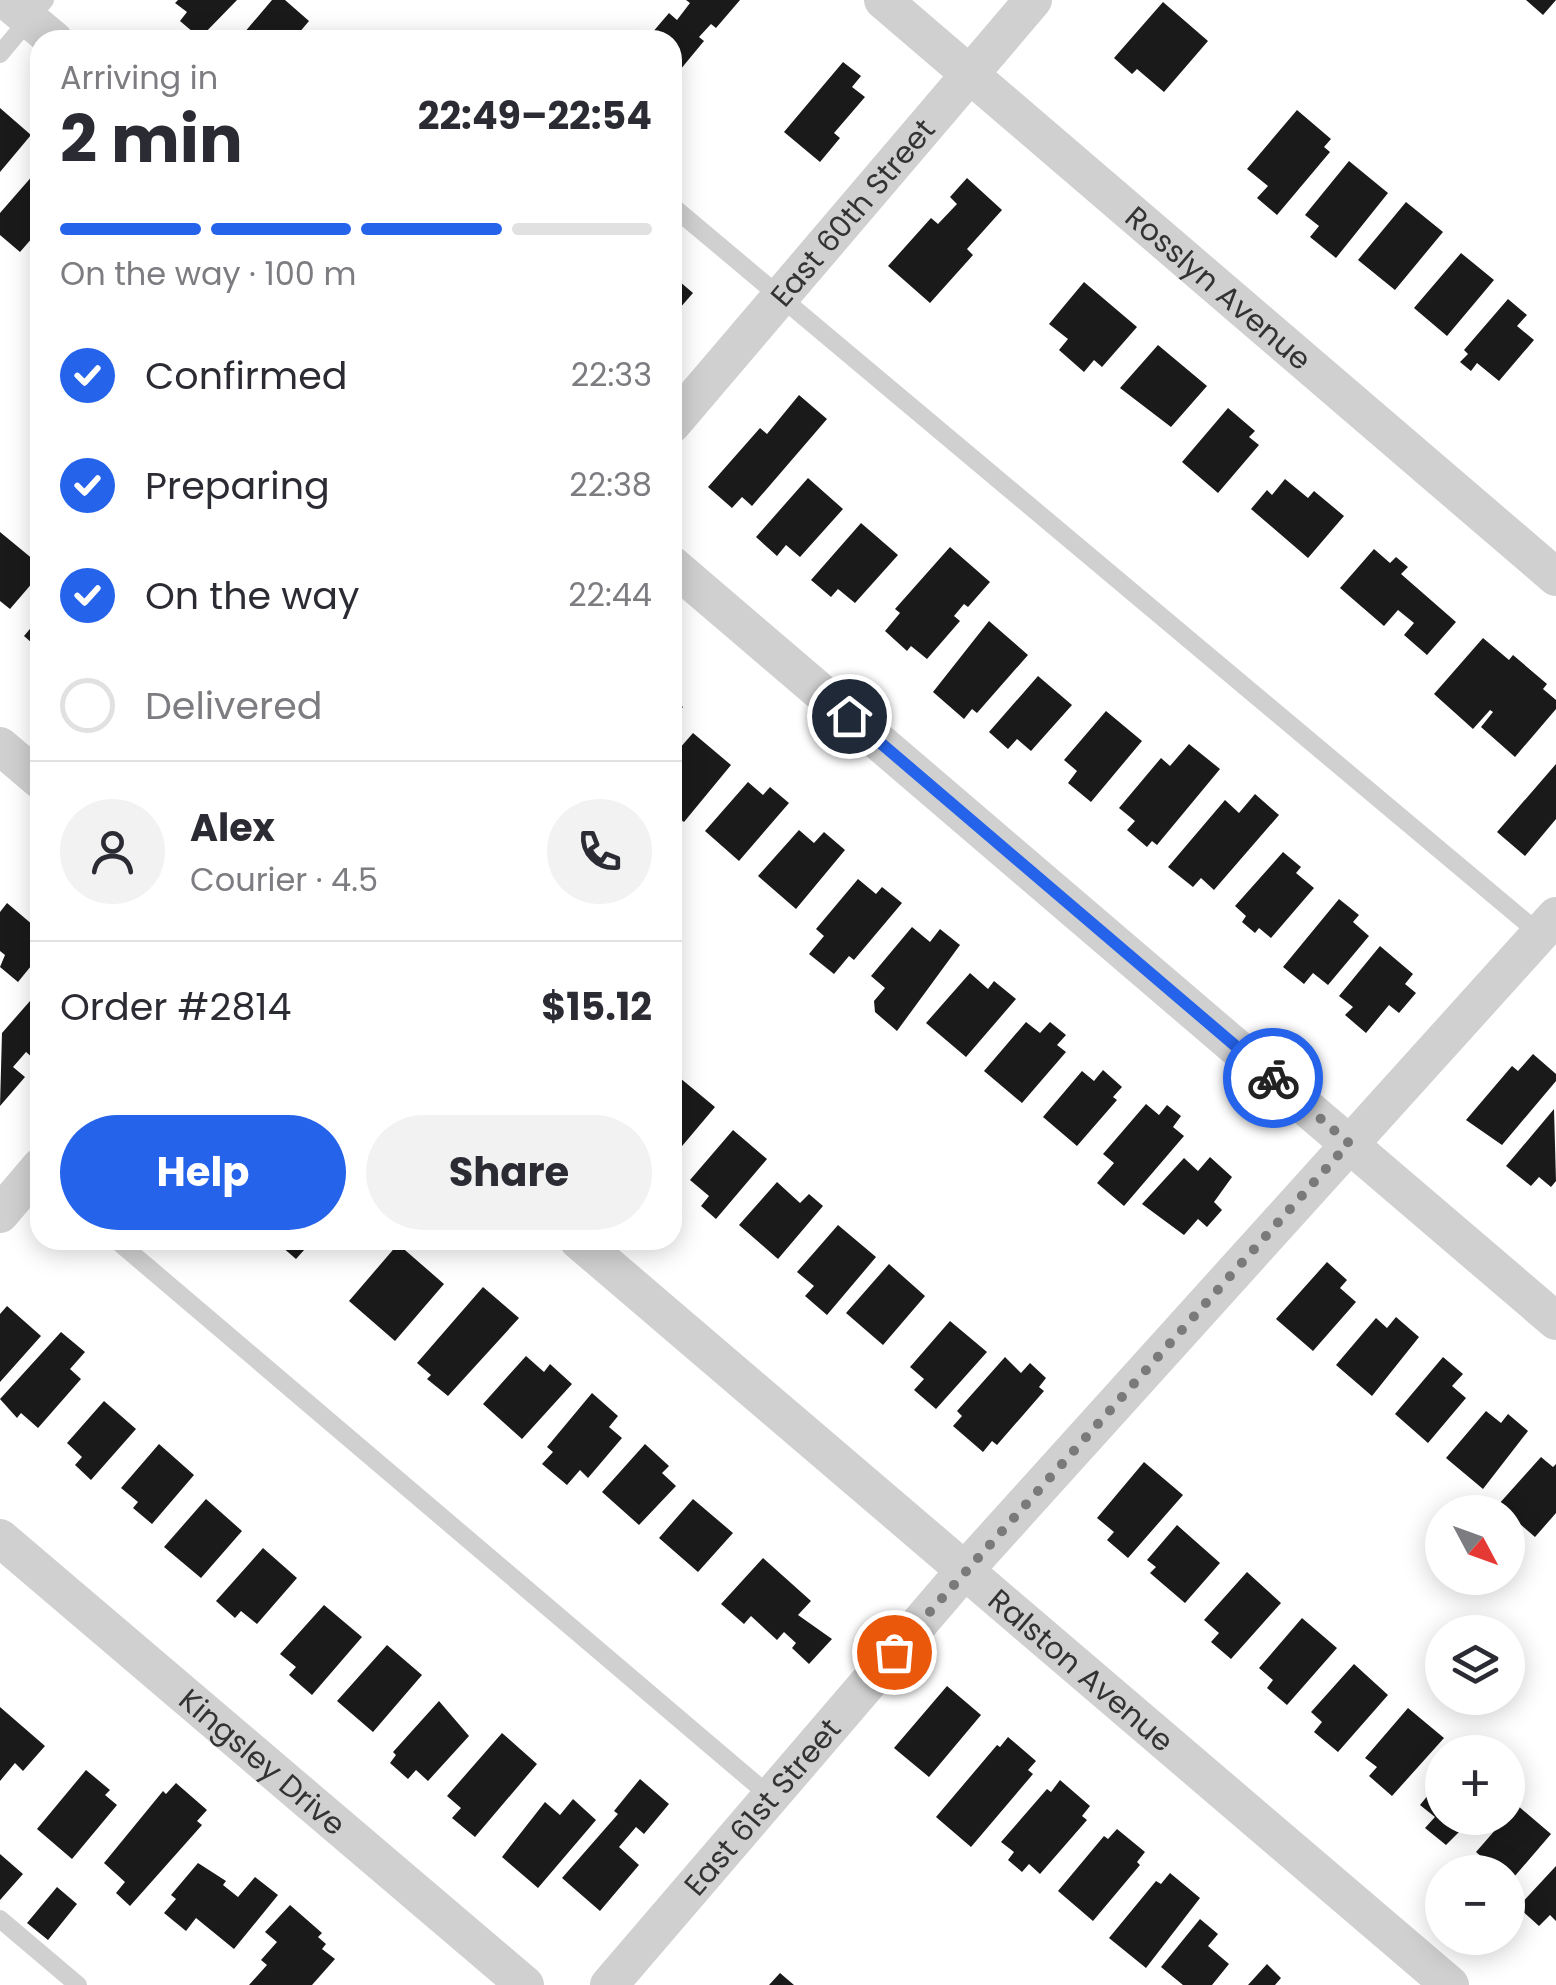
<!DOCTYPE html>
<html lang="en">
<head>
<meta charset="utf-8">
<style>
	body { margin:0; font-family:Poppins,sans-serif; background:#f2f2f3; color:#2b2b33; height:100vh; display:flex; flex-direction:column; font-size:38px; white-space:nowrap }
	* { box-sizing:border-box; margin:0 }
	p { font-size:32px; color:#7c7c81 }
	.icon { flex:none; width:55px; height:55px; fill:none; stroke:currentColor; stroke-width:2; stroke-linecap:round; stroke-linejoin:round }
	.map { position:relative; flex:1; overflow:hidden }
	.side { position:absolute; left:30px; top:30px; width:652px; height:1220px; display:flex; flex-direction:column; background:#fff; border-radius:30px; box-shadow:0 5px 25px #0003 }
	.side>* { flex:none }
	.needle { width:65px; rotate:131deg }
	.fabs { position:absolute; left:1425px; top:1495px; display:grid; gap:20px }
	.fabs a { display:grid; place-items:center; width:100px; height:100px; border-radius:50%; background:#fff; box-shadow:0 5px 25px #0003; font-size:50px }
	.pin { position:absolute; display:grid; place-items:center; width:85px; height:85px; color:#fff; margin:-42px; border:5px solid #fff; border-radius:50%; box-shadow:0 2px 10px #0007 }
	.courier { position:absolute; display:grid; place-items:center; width:100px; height:100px; margin:-50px; border:8px solid #2563eb; border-radius:50%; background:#fff; color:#222; box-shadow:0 2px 12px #0007 }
	.head em { font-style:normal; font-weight:700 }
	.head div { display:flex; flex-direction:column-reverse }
	.head { display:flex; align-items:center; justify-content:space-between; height:170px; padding:0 30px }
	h1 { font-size:65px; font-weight:700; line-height:75px }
	.bar { display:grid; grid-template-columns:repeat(4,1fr); gap:15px 10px; align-content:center; height:120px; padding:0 30px }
	.bar i { height:12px; border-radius:8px; background:#e1e1e2 }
	.bar .on { background:#2563eb }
	.bar p { grid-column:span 4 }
	.line { display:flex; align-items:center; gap:25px; padding:0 30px; border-top:2px solid #e1e1e2 }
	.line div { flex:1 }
	.round { display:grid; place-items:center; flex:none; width:105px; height:105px; border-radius:52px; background:#f2f2f3 }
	ol { padding:0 30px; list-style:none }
	li { display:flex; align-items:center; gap:30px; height:110px }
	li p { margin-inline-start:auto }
	li .icon { padding:10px; border-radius:50%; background:#2563eb; color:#fff; stroke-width:4 }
	li:last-child { color:#7c7c81 }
	li i { width:55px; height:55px; border:5px solid #e1e1e2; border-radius:50% }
	.cta { display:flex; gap:20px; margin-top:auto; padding:20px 30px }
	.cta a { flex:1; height:115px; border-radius:60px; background:#2563eb; color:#fff; font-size:40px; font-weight:700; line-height:115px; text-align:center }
	.cta a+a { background:#f2f2f3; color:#2b2b33 }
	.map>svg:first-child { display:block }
	.building { fill:#1a1a1a }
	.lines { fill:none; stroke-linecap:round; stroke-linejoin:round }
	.lane { stroke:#d0d0d0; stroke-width:18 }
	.street { stroke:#d0d0d0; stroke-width:38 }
	.done { stroke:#7a7a7a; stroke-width:10; stroke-dasharray:0 18 }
	.route { stroke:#2563eb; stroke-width:12 }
	.labels { text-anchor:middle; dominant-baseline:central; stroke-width:10; stroke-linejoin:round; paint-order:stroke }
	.street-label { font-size:30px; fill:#333; stroke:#fff }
</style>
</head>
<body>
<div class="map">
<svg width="1556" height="1985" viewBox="0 0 1556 1985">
	<rect width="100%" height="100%" fill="#fff"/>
	<path class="building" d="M 178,0 L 237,0 L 200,38 L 180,21 L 187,12 L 175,3 Z
		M 272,0 L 285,0 L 309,21 L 293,40 L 238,40 Z
		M 686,0 L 740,0 L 716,28 L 711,24 L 699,37 L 704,41 L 675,76 L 672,40 L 646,40 L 669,13 L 677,20 L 690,3 Z
		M 1526,0 L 1556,0 L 1543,15 Z
		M 1163,2 L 1208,41 L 1164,92 L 1137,69 L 1132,74 L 1114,58 Z
		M 843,62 L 861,76 L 852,87 L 865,97 L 834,133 L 840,138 L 820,162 L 784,132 Z
		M 0,108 L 31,135 L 0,172 Z
		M 1297,110 L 1331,139 L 1324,147 L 1330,152 L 1277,215 L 1257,198 L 1268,186 L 1247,169 Z
		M 1349,161 L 1388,193 L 1336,258 L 1310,237 L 1319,226 L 1305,215 Z
		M 34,174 L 40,180 L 40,229 L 20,252 L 0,235 L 0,213 Z
		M 967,178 L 1002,210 L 967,249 L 973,255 L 930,303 L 888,266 L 931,218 L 938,224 L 957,204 L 950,197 Z
		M 1406,202 L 1443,232 L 1395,290 L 1358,260 Z
		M 1461,253 L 1494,280 L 1447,336 L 1414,308 Z
		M 672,275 L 693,293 L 672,317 Z
		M 1084,282 L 1137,327 L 1102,367 L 1094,360 L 1084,372 L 1059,350 L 1068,339 L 1049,324 Z
		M 1508,299 L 1527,315 L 1517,326 L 1534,340 L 1499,381 L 1477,363 L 1471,371 L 1460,362 L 1468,354 L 1464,350 Z
		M 1158,345 L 1207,386 L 1171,427 L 1120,388 Z
		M 799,395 L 827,419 L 752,506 L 742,497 L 732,508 L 708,487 L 760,428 L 767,434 Z
		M 1228,408 L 1255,431 L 1249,437 L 1259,445 L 1218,493 L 1182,462 Z
		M 808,478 L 843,509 L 800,557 L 786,545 L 777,556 L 756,537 Z
		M 1285,479 L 1308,498 L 1314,491 L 1344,516 L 1308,558 L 1251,509 L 1267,490 L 1272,495 Z
		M 861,523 L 898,555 L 855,603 L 838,589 L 831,597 L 811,580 Z
		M 0,532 L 40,565 L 40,574 L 10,609 L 0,601 Z
		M 950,547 L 990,582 L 968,607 L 964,604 L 954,616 L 960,621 L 927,659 L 911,646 L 907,651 L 885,631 L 900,613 L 895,609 Z
		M 1374,549 L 1390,563 L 1396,557 L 1408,567 L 1401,574 L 1456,622 L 1427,655 L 1404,635 L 1414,623 L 1398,610 L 1384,626 L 1340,588 Z
		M 40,617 L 40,650 L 24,636 Z
		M 989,621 L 1028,655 L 977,713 L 972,709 L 964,719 L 933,692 Z
		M 1483,638 L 1509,660 L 1513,655 L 1547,684 L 1543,689 L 1556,700 L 1556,709 L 1515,757 L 1481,727 L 1493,712 L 1490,710 L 1473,729 L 1434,694 Z
		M 1038,676 L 1072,705 L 1031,751 L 1017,739 L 1008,749 L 989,732 Z
		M 672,698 L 683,707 L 672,719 Z
		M 1106,711 L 1142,741 L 1091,802 L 1068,783 L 1077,771 L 1064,760 Z
		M 693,733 L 731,765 L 684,822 L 672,813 L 672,757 Z
		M 1189,744 L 1220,769 L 1157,845 L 1152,841 L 1147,847 L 1127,830 L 1135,821 L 1119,808 L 1161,758 L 1170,766 Z
		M 1556,764 L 1556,819 L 1525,856 L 1497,832 Z
		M 748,782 L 763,795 L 770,787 L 789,803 L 739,861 L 705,831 Z
		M 1255,794 L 1279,815 L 1214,890 L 1201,878 L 1193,887 L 1168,867 L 1225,800 L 1239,813 Z
		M 799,830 L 814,843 L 824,832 L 845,850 L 796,909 L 758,876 Z
		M 1283,852 L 1301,867 L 1296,873 L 1314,888 L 1271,938 L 1259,928 L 1255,933 L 1242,922 L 1246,916 L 1235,906 Z
		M 858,879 L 876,894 L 882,887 L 902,903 L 854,960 L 849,956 L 834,974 L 809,954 L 824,936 L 816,929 Z
		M 1339,899 L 1359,915 L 1353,922 L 1369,936 L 1328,985 L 1313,973 L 1304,984 L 1283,967 Z
		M 7,903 L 40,931 L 40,955 L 18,982 L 0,967 L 5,955 L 0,951 L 0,912 Z
		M 912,927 L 930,942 L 940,929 L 960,945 L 897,1031 L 875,1012 L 874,1001 L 885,988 L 871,976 Z
		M 1380,946 L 1413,974 L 1405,984 L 1416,993 L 1399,1013 L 1389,1005 L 1366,1033 L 1345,1015 L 1353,1007 L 1339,996 Z
		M 970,973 L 988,989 L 994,981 L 1016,999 L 966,1057 L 926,1023 Z
		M 37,993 L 40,1064 L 26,1052 L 13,1067 L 25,1077 L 0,1106 L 2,1033 Z
		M 1026,1022 L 1040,1033 L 1050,1022 L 1066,1035 L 1057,1045 L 1066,1052 L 1022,1103 L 984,1071 Z
		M 1533,1054 L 1556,1074 L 1556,1081 L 1502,1145 L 1466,1120 L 1512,1066 L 1518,1071 Z
		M 1103,1070 L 1122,1087 L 1113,1097 L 1117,1100 L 1077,1146 L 1043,1117 L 1082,1071 L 1094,1081 Z
		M 680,1078 L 715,1107 L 672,1158 L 672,1087 Z
		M 1146,1104 L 1159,1115 L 1167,1105 L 1181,1116 L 1173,1127 L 1184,1136 L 1124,1206 L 1097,1183 L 1114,1163 L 1103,1154 Z
		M 1554,1109 L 1556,1181 L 1551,1187 L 1539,1177 L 1531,1186 L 1506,1166 Z
		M 733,1130 L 767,1159 L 716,1219 L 701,1206 L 709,1196 L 690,1180 Z
		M 1210,1157 L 1232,1177 L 1214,1202 L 1222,1210 L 1207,1227 L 1198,1219 L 1184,1235 L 1142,1204 L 1184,1158 L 1198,1171 Z
		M 777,1182 L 800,1203 L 809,1194 L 823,1206 L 778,1259 L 739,1225 Z
		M 838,1225 L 876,1257 L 827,1315 L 805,1296 L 814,1286 L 797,1272 Z
		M 274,1240 L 313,1240 L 296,1259 Z
		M 398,1244 L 444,1284 L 395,1341 L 349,1301 Z
		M 1327,1262 L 1347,1280 L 1340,1288 L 1356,1302 L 1313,1351 L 1276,1319 Z
		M 889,1264 L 925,1296 L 883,1345 L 846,1313 Z
		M 483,1287 L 519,1318 L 448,1396 L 427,1379 L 431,1375 L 417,1363 Z
		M 7,1306 L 41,1336 L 0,1382 L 0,1314 Z
		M 1396,1317 L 1419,1337 L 1372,1396 L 1336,1365 L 1376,1318 L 1387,1328 Z
		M 950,1321 L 987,1352 L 936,1409 L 914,1390 L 924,1379 L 910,1367 Z
		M 61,1332 L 85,1352 L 70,1369 L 81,1379 L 38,1428 L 21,1413 L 17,1418 L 0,1399 Z
		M 526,1356 L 544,1372 L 550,1364 L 572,1384 L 522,1439 L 483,1404 Z
		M 1005,1357 L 1021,1373 L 1030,1363 L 1046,1378 L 1039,1387 L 1044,1391 L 997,1445 L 992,1441 L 983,1452 L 953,1426 L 962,1416 L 957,1411 Z
		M 1443,1357 L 1463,1374 L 1452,1386 L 1466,1398 L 1428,1443 L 1395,1414 Z
		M 592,1393 L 618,1416 L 609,1427 L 622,1438 L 588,1478 L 580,1470 L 567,1485 L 542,1464 L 553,1452 L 547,1447 Z
		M 104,1401 L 136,1429 L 91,1480 L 75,1465 L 82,1457 L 67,1443 Z
		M 1486,1411 L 1501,1423 L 1508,1414 L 1528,1431 L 1483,1489 L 1446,1458 Z
		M 159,1444 L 194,1475 L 152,1524 L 133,1508 L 138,1502 L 121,1488 Z
		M 645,1444 L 669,1466 L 662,1473 L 676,1486 L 639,1525 L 602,1492 Z
		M 1541,1457 L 1553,1467 L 1556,1464 L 1556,1513 L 1535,1537 L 1498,1505 Z
		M 1144,1462 L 1183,1495 L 1128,1558 L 1107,1540 L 1114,1532 L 1097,1518 Z
		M 206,1499 L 242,1531 L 201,1578 L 164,1547 Z
		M 693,1499 L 733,1533 L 698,1572 L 659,1538 Z
		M 1177,1525 L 1220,1563 L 1185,1603 L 1150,1573 L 1156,1567 L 1147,1560 Z
		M 263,1548 L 297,1578 L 257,1624 L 241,1611 L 235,1618 L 216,1601 Z
		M 763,1558 L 811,1601 L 798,1615 L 832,1639 L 809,1664 L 792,1648 L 796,1643 L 784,1632 L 777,1640 L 751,1616 L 744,1624 L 721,1604 Z
		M 1247,1572 L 1281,1603 L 1231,1659 L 1211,1642 L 1219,1633 L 1204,1620 Z
		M 324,1605 L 362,1637 L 312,1695 L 289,1675 L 296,1667 L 280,1654 Z
		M 1302,1618 L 1337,1648 L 1287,1705 L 1267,1688 L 1273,1680 L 1259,1668 Z
		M 387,1645 L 422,1675 L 373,1732 L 337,1701 Z
		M 1354,1664 L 1388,1695 L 1338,1752 L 1314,1732 L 1322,1722 L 1311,1712 Z
		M 947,1686 L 981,1715 L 929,1777 L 894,1748 Z
		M 439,1701 L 469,1736 L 428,1781 L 416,1770 L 408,1779 L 390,1763 L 396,1755 L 393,1752 Z
		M 0,1707 L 45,1746 L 23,1771 L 15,1763 L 0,1781 Z
		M 1408,1708 L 1444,1738 L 1392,1796 L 1369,1776 L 1377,1767 L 1365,1758 Z
		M 502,1733 L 537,1764 L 475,1837 L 452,1818 L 461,1808 L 447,1796 Z
		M 1008,1737 L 1036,1761 L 1028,1770 L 1033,1774 L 971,1847 L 936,1817 L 997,1745 L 1000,1747 Z
		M 86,1770 L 110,1790 L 105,1795 L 117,1805 L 72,1859 L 37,1829 Z
		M 1442,1778 L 1442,1818 L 1473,1818 L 1446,1845 L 1425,1828 L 1435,1817 L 1420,1805 Z
		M 640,1779 L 669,1804 L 644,1834 L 636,1827 L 619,1847 L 639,1865 L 600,1911 L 562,1878 L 618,1814 L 614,1811 Z
		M 1060,1780 L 1090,1806 L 1082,1816 L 1087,1820 L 1040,1874 L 1029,1864 L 1022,1872 L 1008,1860 L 1014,1852 L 1001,1842 L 1047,1789 L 1051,1792 Z
		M 176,1783 L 207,1810 L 197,1821 L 202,1825 L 130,1906 L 116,1893 L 125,1882 L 104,1863 L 163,1791 L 166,1794 Z
		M 573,1799 L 596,1820 L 538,1888 L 502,1857 L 545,1802 L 560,1815 Z
		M 1517,1805 L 1551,1834 L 1508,1884 L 1508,1872 L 1493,1872 L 1496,1869 L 1476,1852 Z
		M 1117,1829 L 1145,1852 L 1137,1862 L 1140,1865 L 1093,1921 L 1058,1891 L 1104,1836 L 1108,1839 Z
		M 0,1854 L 23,1874 L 0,1900 Z
		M 198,1863 L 226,1881 L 223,1885 L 238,1897 L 255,1877 L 278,1895 L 234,1949 L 196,1918 L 186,1931 L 164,1913 L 176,1899 L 171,1895 Z
		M 1556,1866 L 1556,1921 L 1550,1915 L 1539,1926 L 1518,1907 Z
		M 1170,1873 L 1200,1898 L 1146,1968 L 1109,1938 L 1156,1881 L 1161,1884 Z
		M 57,1887 L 77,1904 L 48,1940 L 27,1923 Z
		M 290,1905 L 322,1933 L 318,1937 L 326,1944 L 322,1949 L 335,1959 L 312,1985 L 249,1985 L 267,1965 L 261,1960 L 277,1942 L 265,1932 Z
		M 1200,1919 L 1218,1934 L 1208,1946 L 1229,1964 L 1212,1985 L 1183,1985 L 1161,1967 Z
		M 1267,1964 L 1281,1978 L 1275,1985 L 1248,1985 Z
		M 780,1973 L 794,1985 L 769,1985 Z"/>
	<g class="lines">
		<path class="lane" d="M 0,54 L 45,0
			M 672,206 L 1540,934
			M 116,1240 L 771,1797
			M 0,1919 L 78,1985"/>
		<g class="street">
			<path d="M 6,0 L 54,40"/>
			<path id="s1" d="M 883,0 L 1556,577"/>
			<path id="s2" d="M 672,424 L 1033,0"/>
			<path d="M 672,565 L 1556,1321"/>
			<path d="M 0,746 L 40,780"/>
			<path d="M 0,1214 L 40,1167"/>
			<path id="s3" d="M 578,1240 L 1450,1985"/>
			<path id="s4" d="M 0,1538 L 525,1985"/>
			<path id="s5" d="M 609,1985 L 965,1570 L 1556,916"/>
		</g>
	</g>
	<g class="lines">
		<path class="done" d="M 894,1652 L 1349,1143 L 1273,1078"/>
		<path class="route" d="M 849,716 L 1273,1078"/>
	</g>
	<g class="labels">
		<g class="street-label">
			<text stroke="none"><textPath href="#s2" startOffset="278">East 60th Street</textPath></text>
			<text stroke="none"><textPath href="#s1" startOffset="442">Rosslyn Avenue</textPath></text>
			<text stroke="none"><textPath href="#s3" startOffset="662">Ralston Avenue</textPath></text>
			<text stroke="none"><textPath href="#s4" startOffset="345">Kingsley Drive</textPath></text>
			<text stroke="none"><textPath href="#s5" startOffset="235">East 61st Street</textPath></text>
		</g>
	</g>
</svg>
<div class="fabs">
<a><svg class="needle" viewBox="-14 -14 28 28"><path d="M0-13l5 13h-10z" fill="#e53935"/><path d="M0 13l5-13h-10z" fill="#7c7c81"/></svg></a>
<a><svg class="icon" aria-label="layers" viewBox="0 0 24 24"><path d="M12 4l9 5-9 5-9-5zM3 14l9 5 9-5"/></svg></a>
<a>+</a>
<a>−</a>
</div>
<div class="pin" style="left:894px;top:1652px;background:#ea580c"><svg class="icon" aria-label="bag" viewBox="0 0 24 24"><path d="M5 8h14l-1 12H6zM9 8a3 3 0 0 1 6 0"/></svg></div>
<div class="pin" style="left:849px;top:716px;background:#1f2937"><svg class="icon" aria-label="home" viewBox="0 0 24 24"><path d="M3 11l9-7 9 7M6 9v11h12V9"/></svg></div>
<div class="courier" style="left:1273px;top:1078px"><svg class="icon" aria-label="bike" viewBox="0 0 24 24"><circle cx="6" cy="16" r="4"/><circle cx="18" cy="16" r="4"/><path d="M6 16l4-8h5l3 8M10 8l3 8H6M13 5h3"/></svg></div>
<section class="side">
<div class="head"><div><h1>2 min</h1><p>Arriving in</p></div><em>22:49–22:54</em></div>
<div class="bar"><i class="on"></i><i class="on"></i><i class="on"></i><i></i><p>On the way · 100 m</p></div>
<ol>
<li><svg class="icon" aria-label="check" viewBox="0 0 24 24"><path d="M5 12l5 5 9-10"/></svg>Confirmed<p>22:33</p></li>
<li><svg class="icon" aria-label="check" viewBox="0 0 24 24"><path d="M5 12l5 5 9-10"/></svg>Preparing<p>22:38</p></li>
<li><svg class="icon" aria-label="check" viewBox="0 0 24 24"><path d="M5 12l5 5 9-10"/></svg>On the way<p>22:44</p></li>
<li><i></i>Delivered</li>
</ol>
<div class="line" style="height:180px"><a class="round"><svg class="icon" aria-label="person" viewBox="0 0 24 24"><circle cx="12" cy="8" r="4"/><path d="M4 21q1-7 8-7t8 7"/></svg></a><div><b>Alex</b><p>Courier · 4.5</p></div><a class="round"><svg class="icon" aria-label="phone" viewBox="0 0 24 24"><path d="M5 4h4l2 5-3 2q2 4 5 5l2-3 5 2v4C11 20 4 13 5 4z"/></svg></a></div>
<div class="line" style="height:130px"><div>Order #2814</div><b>$15.12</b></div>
<div class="cta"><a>Help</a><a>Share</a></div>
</section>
</div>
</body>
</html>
